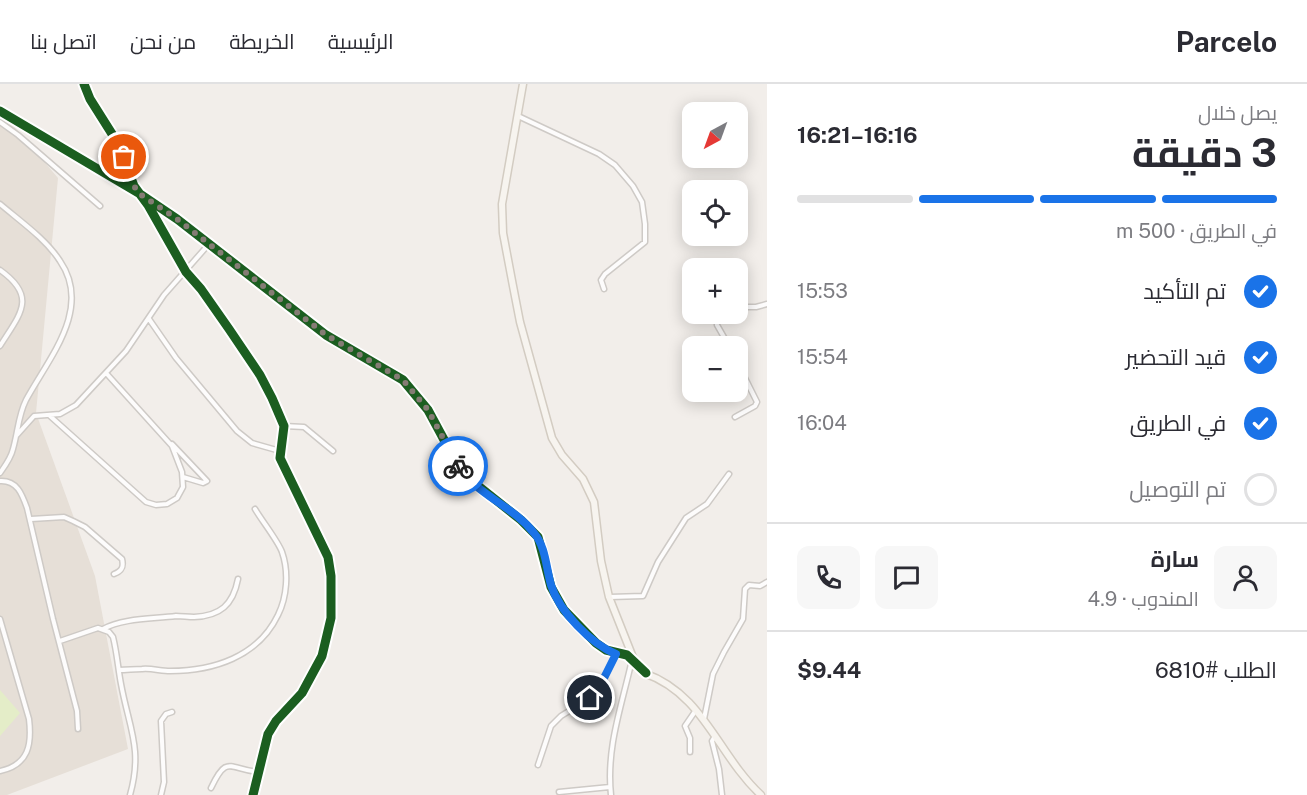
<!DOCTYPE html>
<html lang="ar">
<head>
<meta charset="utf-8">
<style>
	body { margin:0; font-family:"Public Sans",Cairo,sans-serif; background:#f7f7f7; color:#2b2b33; direction:rtl; height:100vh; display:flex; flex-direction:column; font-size:22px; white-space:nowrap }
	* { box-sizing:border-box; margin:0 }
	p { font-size:20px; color:#7c7c81 }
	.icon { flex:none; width:33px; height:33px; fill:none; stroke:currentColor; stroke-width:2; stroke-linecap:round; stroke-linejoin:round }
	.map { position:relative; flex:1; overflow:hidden; direction:ltr }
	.sheet { display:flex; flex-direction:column; background:#fff; width:540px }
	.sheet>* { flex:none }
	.needle { width:39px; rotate:221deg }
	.tools { position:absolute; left:682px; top:18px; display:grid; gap:12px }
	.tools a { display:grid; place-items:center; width:66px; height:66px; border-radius:12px; background:#fff; box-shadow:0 3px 15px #0003; font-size:30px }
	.pin { position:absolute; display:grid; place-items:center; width:51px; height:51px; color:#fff; margin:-26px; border:3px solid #fff; border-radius:50%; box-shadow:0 2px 6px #0007 }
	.courier { position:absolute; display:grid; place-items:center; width:60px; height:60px; margin:-30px; border:4px solid #1a73e8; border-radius:50%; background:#fff; color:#222; box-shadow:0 2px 8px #0007 }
	.summary em { font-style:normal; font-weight:700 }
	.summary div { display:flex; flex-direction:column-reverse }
	.summary { display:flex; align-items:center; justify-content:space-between; height:102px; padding:0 30px }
	h1 { font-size:39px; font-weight:700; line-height:45px }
	.bar { display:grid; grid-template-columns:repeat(4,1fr); gap:9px 6px; align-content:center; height:72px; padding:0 30px }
	.bar i { height:8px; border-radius:4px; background:#e1e1e2 }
	.bar .active { background:#1a73e8 }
	.bar p { grid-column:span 4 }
	.line { display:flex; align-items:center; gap:15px; padding:0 30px; border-top:2px solid #e1e1e2 }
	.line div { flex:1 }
	.round { display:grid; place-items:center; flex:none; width:63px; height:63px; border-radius:12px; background:#f7f7f7 }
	ol { padding:0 30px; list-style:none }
	li { display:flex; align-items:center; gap:18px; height:66px }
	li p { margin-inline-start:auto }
	li .icon { padding:6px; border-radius:50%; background:#1a73e8; color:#fff; stroke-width:4 }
	li:last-child { color:#7c7c81 }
	li i { width:33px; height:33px; border:3px solid #e1e1e2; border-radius:50% }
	header { display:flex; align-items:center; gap:36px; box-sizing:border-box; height:84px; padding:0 30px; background:#fff; border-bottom:2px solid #e1e1e2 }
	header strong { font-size:28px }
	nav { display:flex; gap:33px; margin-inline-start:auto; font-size:21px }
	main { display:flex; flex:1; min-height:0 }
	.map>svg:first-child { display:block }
	.residential { fill:#e6dfd7 }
	.green { fill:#e4edc8 }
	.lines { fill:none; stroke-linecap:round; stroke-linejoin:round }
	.street-casing { stroke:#cecac6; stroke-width:7 }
	.secondary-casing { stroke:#d3ccc2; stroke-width:9 }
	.street { stroke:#fdfcfc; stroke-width:4 }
	.secondary { stroke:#f7f4ef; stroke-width:6 }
	.cycleway-casing { stroke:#fff; stroke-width:13 }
	.cycleway { stroke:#1b5e20; stroke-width:9 }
	.done { stroke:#847c74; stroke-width:6; stroke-dasharray:0 10.8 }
	.route { stroke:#1a73e8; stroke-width:8 }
</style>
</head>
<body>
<header>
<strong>Parcelo</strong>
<nav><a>الرئيسية</a><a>الخريطة</a><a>من نحن</a><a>اتصل بنا</a></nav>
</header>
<main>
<section class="sheet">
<div class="summary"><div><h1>3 دقيقة</h1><p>يصل خلال</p></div><em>16:16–16:21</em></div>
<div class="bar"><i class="active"></i><i class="active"></i><i class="active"></i><i></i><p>في الطريق · 500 m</p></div>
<ol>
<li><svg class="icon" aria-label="check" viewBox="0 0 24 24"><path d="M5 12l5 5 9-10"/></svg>تم التأكيد<p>15:53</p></li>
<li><svg class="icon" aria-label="check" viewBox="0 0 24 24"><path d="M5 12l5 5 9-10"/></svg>قيد التحضير<p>15:54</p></li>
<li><svg class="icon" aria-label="check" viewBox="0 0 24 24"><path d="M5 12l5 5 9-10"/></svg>في الطريق<p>16:04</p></li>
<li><i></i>تم التوصيل</li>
</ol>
<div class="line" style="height:108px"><a class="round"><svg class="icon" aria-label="person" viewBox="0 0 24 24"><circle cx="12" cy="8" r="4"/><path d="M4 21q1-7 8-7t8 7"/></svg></a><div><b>سارة</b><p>المندوب · 4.9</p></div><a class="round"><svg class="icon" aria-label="chat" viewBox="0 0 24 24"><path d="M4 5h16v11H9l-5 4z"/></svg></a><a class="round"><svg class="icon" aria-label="phone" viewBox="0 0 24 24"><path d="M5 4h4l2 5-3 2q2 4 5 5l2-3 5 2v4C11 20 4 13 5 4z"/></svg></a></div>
<div class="line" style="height:78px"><div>الطلب #6810</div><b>$9.44</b></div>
</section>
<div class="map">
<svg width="767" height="711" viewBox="0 0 767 711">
	<rect width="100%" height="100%" fill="#f2eeea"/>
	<path class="residential" d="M 0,26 L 58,94 L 36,329 L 95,492 L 128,665 L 7,711 L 0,711 Z"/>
	<path class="green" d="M 0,606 L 20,629 L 0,652 Z"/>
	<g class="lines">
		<g class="street-casing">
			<path id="street" d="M 84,0 C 91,22 109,40 119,61 C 126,77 129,94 139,108
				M 518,32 L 599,70 L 615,81 L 633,102 L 642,118 L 645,140 L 645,158 L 605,190 L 601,196 L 604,205
				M 0,38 L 18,51 L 100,122
				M 143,114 L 186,188 L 201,205 L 229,245 L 260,291 L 272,314 L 284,342 L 280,374 L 325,463 L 330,484 L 331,534 L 322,572 L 302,609 L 276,637 L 268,650 L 253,711
				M 0,120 C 20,137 46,155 60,177 C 93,225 48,275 26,316 C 18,332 18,348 13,365 C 11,374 5,382 0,389
				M 0,186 C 38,213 20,230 0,262
				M 738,223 L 756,223 L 767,220
				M 716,230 L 717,241 L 729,262
				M 149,235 L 176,274 L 237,347 L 252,359 L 280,367
				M 50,332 L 146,418 L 156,421 L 167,420 L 177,414 L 183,403 L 182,388 L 172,362 L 106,289
				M 735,333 L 755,322 L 757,318 L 738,280
				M 284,342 L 304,343 L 333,367
				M 17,351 L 34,332 L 60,330 L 76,321 L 126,267 L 164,211 L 209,160
				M 172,360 L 207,397 L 203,399 L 183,393
				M 0,397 C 17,396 22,410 27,424 L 53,535 L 77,627 L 78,645
				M 31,435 L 64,433 L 73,437 L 85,443 L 122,475 C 124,483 122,487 114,490
				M 610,513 L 643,512 L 658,478 L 686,434 L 707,420 L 729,390
				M 0,535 L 29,635 C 32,660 29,681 0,687
				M 103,545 C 123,534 153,535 176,532 C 182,532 188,533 194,533 C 220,532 233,521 238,495
				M 60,557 L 98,544 L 109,548 L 113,553 C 117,569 118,584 121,600 C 129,644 143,665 130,711
				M 119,586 C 127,586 134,585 142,585 C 151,584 161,587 170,587 C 213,587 258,573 278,531 C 287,513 289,488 282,468 C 278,457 262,437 255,425
				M 704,635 L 713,590 L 724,568 L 743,535 L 745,505 L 749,501 L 760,502 L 767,498
				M 715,652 L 712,657 L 719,685 L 722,711
				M 690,668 L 690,654 L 685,642 L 696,626
				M 538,681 L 551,642 L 561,632 L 590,614 L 599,604 L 616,570
				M 211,704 C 227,670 229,685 258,688
				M 559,708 L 610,703
				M 161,711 L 164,698 L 161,637 L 166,630 L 172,628
				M 611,711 C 606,665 621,624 631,580"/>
		</g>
		<g class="secondary-casing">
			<path id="secondary" d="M 523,0 L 502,120 L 503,149 L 513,202 L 520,238 L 552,354 L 562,371 L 583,395 L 594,418 L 601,477 L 609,513 L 634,576 L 633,582
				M 0,27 L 140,110 L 177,135 L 326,251 L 403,296 L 428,326 L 456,378 L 467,393 L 521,436 L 538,453 L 551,503 L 564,526 L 596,559 L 606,566 L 627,571 L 646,589
				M 644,589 C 704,610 717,670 761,711"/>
		</g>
		<use href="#street" class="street"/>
		<use href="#secondary" class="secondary"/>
		<g class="cycleway-casing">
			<path id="cycleway" d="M 84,0 L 90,15 L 119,61 L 134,102 L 148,121 L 186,188 L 201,205 L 229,245 L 260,291 L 272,314 L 284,342 L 280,374 L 328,473 L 331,492 L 331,534 L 322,572 L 302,609 L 276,637 L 268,650 L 253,711
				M 0,27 L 140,110 L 177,135 L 326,251 L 403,296 L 428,326 L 456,378 L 467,393 L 521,436 L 538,453 L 551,503 L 564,526 L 596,559 L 606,566 L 627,571 L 646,589"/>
		</g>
		<use href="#cycleway" class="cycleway"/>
	</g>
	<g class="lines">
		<path class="done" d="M 124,73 L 134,102 L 140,110 L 177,135 L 326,251 L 403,296 L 428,326 L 458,382"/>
		<path class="route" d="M 458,382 C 477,411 513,422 534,449 C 546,463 546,484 551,501 C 559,527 591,560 616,570 L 599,604 L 590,614"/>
	</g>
</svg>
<div class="tools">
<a><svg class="needle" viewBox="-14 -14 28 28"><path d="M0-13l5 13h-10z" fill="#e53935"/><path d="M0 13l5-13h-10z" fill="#7c7c81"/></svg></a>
<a><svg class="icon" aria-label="locate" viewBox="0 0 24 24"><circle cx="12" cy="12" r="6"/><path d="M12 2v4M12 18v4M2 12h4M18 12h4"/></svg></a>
<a>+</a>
<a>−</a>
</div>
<div class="pin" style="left:124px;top:73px;background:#ea580c"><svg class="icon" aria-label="bag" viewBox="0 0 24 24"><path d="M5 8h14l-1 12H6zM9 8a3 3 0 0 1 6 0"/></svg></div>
<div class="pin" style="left:590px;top:614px;background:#1f2937"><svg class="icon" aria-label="home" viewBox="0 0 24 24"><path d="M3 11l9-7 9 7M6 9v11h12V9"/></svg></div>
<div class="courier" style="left:458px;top:382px"><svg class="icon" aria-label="bike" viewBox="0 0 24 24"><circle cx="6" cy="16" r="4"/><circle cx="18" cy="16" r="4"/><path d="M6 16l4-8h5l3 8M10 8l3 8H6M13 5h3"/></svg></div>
</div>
</main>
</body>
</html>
